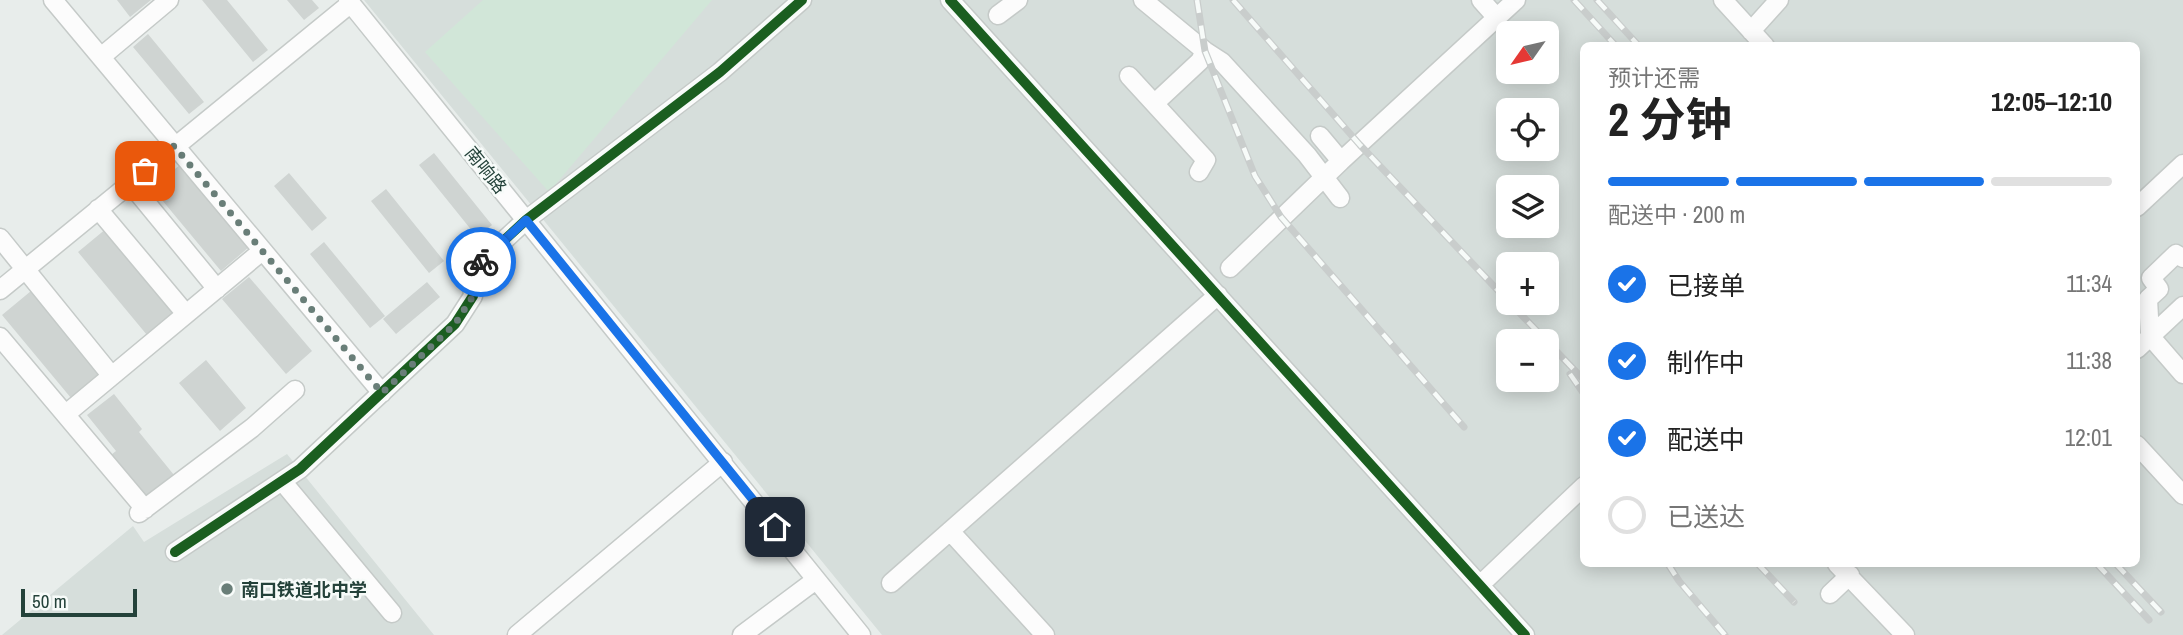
<!DOCTYPE html>
<html lang="zh">
<head>
<meta charset="utf-8">
<style>
	body { margin:0; font-family:"Archivo Narrow","Noto Sans SC",sans-serif; background:#f2f2f2; color:#222; height:100vh; display:flex; flex-direction:column; font-size:26px; white-space:nowrap }
	* { box-sizing:border-box; margin:0 }
	p { font-size:23px; color:#767676 }
	.icon { flex:none; width:38px; height:38px; fill:none; stroke:currentColor; stroke-width:2; stroke-linecap:round; stroke-linejoin:round }
	.map { position:relative; flex:1; overflow:hidden }
	.side { position:absolute; left:1580px; top:42px; width:560px; height:525px; display:flex; flex-direction:column; background:#fff; border-radius:10px; box-shadow:0 4px 18px #0003 }
	.side>* { flex:none }
	.needle { width:46px; rotate:236deg }
	.tools { position:absolute; left:1496px; top:21px; display:grid; gap:14px }
	.tools a { display:grid; place-items:center; width:63px; height:63px; border-radius:10px; background:#fff; box-shadow:0 4px 18px #0003; font-size:35px }
	.scale { position:absolute; left:21px; bottom:18px; width:116px; box-sizing:border-box; padding-left:7px; border:4px solid #24423a; border-top:0; font-size:19px; line-height:24px; white-space:nowrap; color:#24423a; -webkit-text-stroke:5px #f7fbf9; paint-order:stroke }
	.pin { position:absolute; display:grid; place-items:center; width:60px; height:60px; color:#fff; margin:-30px; border-radius:14px; box-shadow:0 4px 10px #0006 }
	.courier { position:absolute; display:grid; place-items:center; width:70px; height:70px; margin:-35px; border:5px solid #1a73e8; border-radius:50%; background:#fff; color:#222; box-shadow:0 2px 9px #0007 }
	.head em { font-style:normal; font-weight:700 }
	.head div { display:flex; flex-direction:column-reverse }
	.head { display:flex; align-items:center; justify-content:space-between; height:119px; padding:0 28px }
	h1 { font-size:46px; font-weight:700; line-height:52px }
	.bar { display:grid; grid-template-columns:repeat(4,1fr); gap:10px 7px; align-content:center; height:84px; padding:0 28px }
	.bar i { height:9px; border-radius:5px; background:#e0e0e0 }
	.bar .active { background:#1a73e8 }
	.bar p { grid-column:span 4 }
	ol { padding:0 28px; list-style:none }
	li { display:flex; align-items:center; gap:21px; height:77px }
	li p { margin-inline-start:auto }
	li .icon { padding:7px; border-radius:50%; background:#1a73e8; color:#fff; stroke-width:4 }
	li:last-child { color:#767676 }
	li i { width:38px; height:38px; border:4px solid #e0e0e0; border-radius:50% }
	.map>svg:first-child { display:block }
	.built { fill:#d6dedb; fill-rule:evenodd }
	.green { fill:#d1e6d8 }
	.building { fill:#cfd4d2 }
	.lines { fill:none; stroke-linecap:round; stroke-linejoin:round }
	.minor-casing { stroke:#c5cac8; stroke-width:21 }
	.minor { stroke:#fcfcfc; stroke-width:18 }
	.rail-casing { stroke:#c9cdcc; stroke-width:7 }
	.rail { stroke:#f7fbf9; stroke-width:4.5; stroke-dasharray:13; stroke-linecap:butt }
	.cycleway-casing { stroke:#f7fbf9; stroke-width:15 }
	.cycleway { stroke:#1b5e20; stroke-width:10 }
	.done { stroke:#697e78; stroke-width:7; stroke-dasharray:0 12.6 }
	.route { stroke:#1a73e8; stroke-width:9 }
	.poi-dot { fill:#697e78; stroke:#f7fbf9; stroke-width:2.5 }
	.labels { text-anchor:middle; dominant-baseline:central; stroke-width:5; stroke-linejoin:round; paint-order:stroke }
	.street-label { font-size:18px; fill:#24423a; stroke:#f7fbf9 }
	.poi-label { font-size:18px; font-weight:bold; fill:#24423a; stroke:#f7fbf9; text-anchor:start }
</style>
</head>
<body>
<div class="map">
<svg width="2183" height="635" viewBox="0 0 2183 635">
	<rect width="100%" height="100%" fill="#e8edeb"/>
	<path class="built" d="M 364,0 L 2183,0 L 2183,635 L 882,635 ZM 1508,33 L 1547,33 L 1547,72 L 1508,72 ZM 1584,46 L 2137,46 L 2137,564 L 1584,564 ZM 1508,110 L 1547,110 L 1547,149 L 1508,149 ZM 1508,187 L 1547,187 L 1547,226 L 1508,226 ZM 1508,264 L 1547,264 L 1547,303 L 1508,303 ZM 1508,341 L 1547,341 L 1547,380 L 1508,380 Z
		M 287,454 L 434,635 L 2,635 L 133,526 L 144,542 Z"/>
	<path class="green" d="M 483,0 L 712,0 L 549,192 L 425,52 Z"/>
	<path class="building" d="M 117,0 L 151,0 L 130,17 Z
		M 202,0 L 227,0 L 268,50 L 253,62 Z
		M 287,0 L 312,0 L 319,8 L 304,20 Z
		M 148,34 L 204,102 L 189,114 L 133,47 Z
		M 434,153 L 492,225 L 477,237 L 419,165 Z
		M 181,164 L 249,247 L 221,271 L 152,188 Z
		M 289,173 L 327,218 L 312,231 L 274,186 Z
		M 386,189 L 444,261 L 429,273 L 371,201 Z
		M 107,228 L 175,311 L 147,335 L 78,252 Z
		M 324,242 L 385,316 L 370,328 L 310,254 Z
		M 249,277 L 312,351 L 286,374 L 222,299 Z
		M 427,282 L 440,297 L 396,334 L 383,319 Z
		M 31,291 L 99,374 L 71,398 L 2,315 Z
		M 206,360 L 246,408 L 220,431 L 179,383 Z
		M 114,394 L 142,429 L 139,432 L 174,475 L 146,497 L 111,455 L 116,451 L 87,415 Z"/>
	<g class="lines">
		<g class="minor-casing">
			<path id="minor" d="M 53,0 L 382,393
				M 348,0 L 861,635
				M 950,0 L 1525,635
				M 1143,0 L 1205,51 L 1222,62 L 1307,155 L 1340,198
				M 1481,0 L 1497,18
				M 1723,0 L 1765,46
				M 998,15 L 1018,0
				M 1751,31 L 1779,0
				M 101,57 L 169,0
				M 1129,76 L 1206,160 L 1199,172
				M 1155,103 L 1200,61 L 1205,51
				M 1320,136 L 1341,161
				M 130,183 L 217,289
				M 2137,207 L 2183,164
				M 98,209 L 186,314
				M 0,238 L 111,375
				M 2183,258 L 2176,254 L 2151,278 L 2159,289 L 2148,299 L 2150,336 L 2183,374
				M 1230,268 L 1341,161 L 1516,0
				M 0,290 L 351,3
				M 0,337 L 145,509
				M 2137,349 L 2183,306
				M 66,414 L 262,251
				M 2137,445 L 2183,495
				M 282,481 L 392,613
				M 139,513 L 252,428 L 295,390
				M 950,531 L 1045,635
				M 175,552 L 300,469 L 455,324 L 473,296 L 471,271 L 526,220 L 720,72 L 802,0
				M 1837,564 L 1905,635
				M 891,583 L 1218,295
				M 1481,584 L 1584,486
				M 1830,594 L 1850,575
				M 517,635 L 723,462
				M 742,635 L 813,582"/>
		</g>
		<use href="#minor" class="minor"/>
		<g class="rail-casing">
			<path id="rail" d="M 1197,0 L 1205,51 L 1255,176 L 1281,217 L 1464,427
				M 1233,0 L 1360,145 L 1508,301
				M 1574,0 L 1616,46
				M 1597,0 L 1639,46
				M 1510,303 L 1584,380
				M 1570,374 L 1584,394
				M 1668,564 L 1679,581 L 1725,635
				M 1758,564 L 1794,602
				M 2097,564 L 2149,620
				M 2116,564 L 2161,612"/>
		</g>
		<use href="#rail" class="rail"/>
		<g class="cycleway-casing">
			<path id="cycleway" d="M 950,0 L 1525,635
				M 175,552 L 300,469 L 455,324 L 473,296 L 471,271 L 526,220 L 720,72 L 802,0"/>
		</g>
		<use href="#cycleway" class="cycleway"/>
	</g>
	<g class="lines">
		<path class="done" d="M 145,171 L 174,146 L 382,393 L 455,324 L 473,296 L 471,271 L 481,262"/>
		<path class="route" d="M 481,262 L 526,220 L 775,527"/>
	</g>
	<circle class="poi-dot" cx="227" cy="589" r="7"/>
	<g class="labels">
		<g class="street-label">
			<text transform="translate(486 170) rotate(51)">南响路</text>
		</g>
		<g class="poi-label">
			<text x="241" y="589">南口铁道北中学</text>
		</g>
	</g>
</svg>
<div class="tools">
<a><svg class="needle" viewBox="-14 -14 28 28"><path d="M0-13l5 13h-10z" fill="#e53935"/><path d="M0 13l5-13h-10z" fill="#767676"/></svg></a>
<a><svg class="icon" aria-label="locate" viewBox="0 0 24 24"><circle cx="12" cy="12" r="6"/><path d="M12 2v4M12 18v4M2 12h4M18 12h4"/></svg></a>
<a><svg class="icon" aria-label="layers" viewBox="0 0 24 24"><path d="M12 4l9 5-9 5-9-5zM3 14l9 5 9-5"/></svg></a>
<a>+</a>
<a>−</a>
</div>
<div class="scale">50 m</div>
<div class="pin" style="left:145px;top:171px;background:#ea580c"><svg class="icon" aria-label="bag" viewBox="0 0 24 24"><path d="M5 8h14l-1 12H6zM9 8a3 3 0 0 1 6 0"/></svg></div>
<div class="pin" style="left:775px;top:527px;background:#1f2937"><svg class="icon" aria-label="home" viewBox="0 0 24 24"><path d="M3 11l9-7 9 7M6 9v11h12V9"/></svg></div>
<div class="courier" style="left:481px;top:262px"><svg class="icon" aria-label="bike" viewBox="0 0 24 24"><circle cx="6" cy="16" r="4"/><circle cx="18" cy="16" r="4"/><path d="M6 16l4-8h5l3 8M10 8l3 8H6M13 5h3"/></svg></div>
<section class="side">
<div class="head"><div><h1>2 分钟</h1><p>预计还需</p></div><em>12:05–12:10</em></div>
<div class="bar"><i class="active"></i><i class="active"></i><i class="active"></i><i></i><p>配送中 · 200 m</p></div>
<ol>
<li><svg class="icon" aria-label="check" viewBox="0 0 24 24"><path d="M5 12l5 5 9-10"/></svg>已接单<p>11:34</p></li>
<li><svg class="icon" aria-label="check" viewBox="0 0 24 24"><path d="M5 12l5 5 9-10"/></svg>制作中<p>11:38</p></li>
<li><svg class="icon" aria-label="check" viewBox="0 0 24 24"><path d="M5 12l5 5 9-10"/></svg>配送中<p>12:01</p></li>
<li><i></i>已送达</li>
</ol>
</section>
</div>
</body>
</html>
